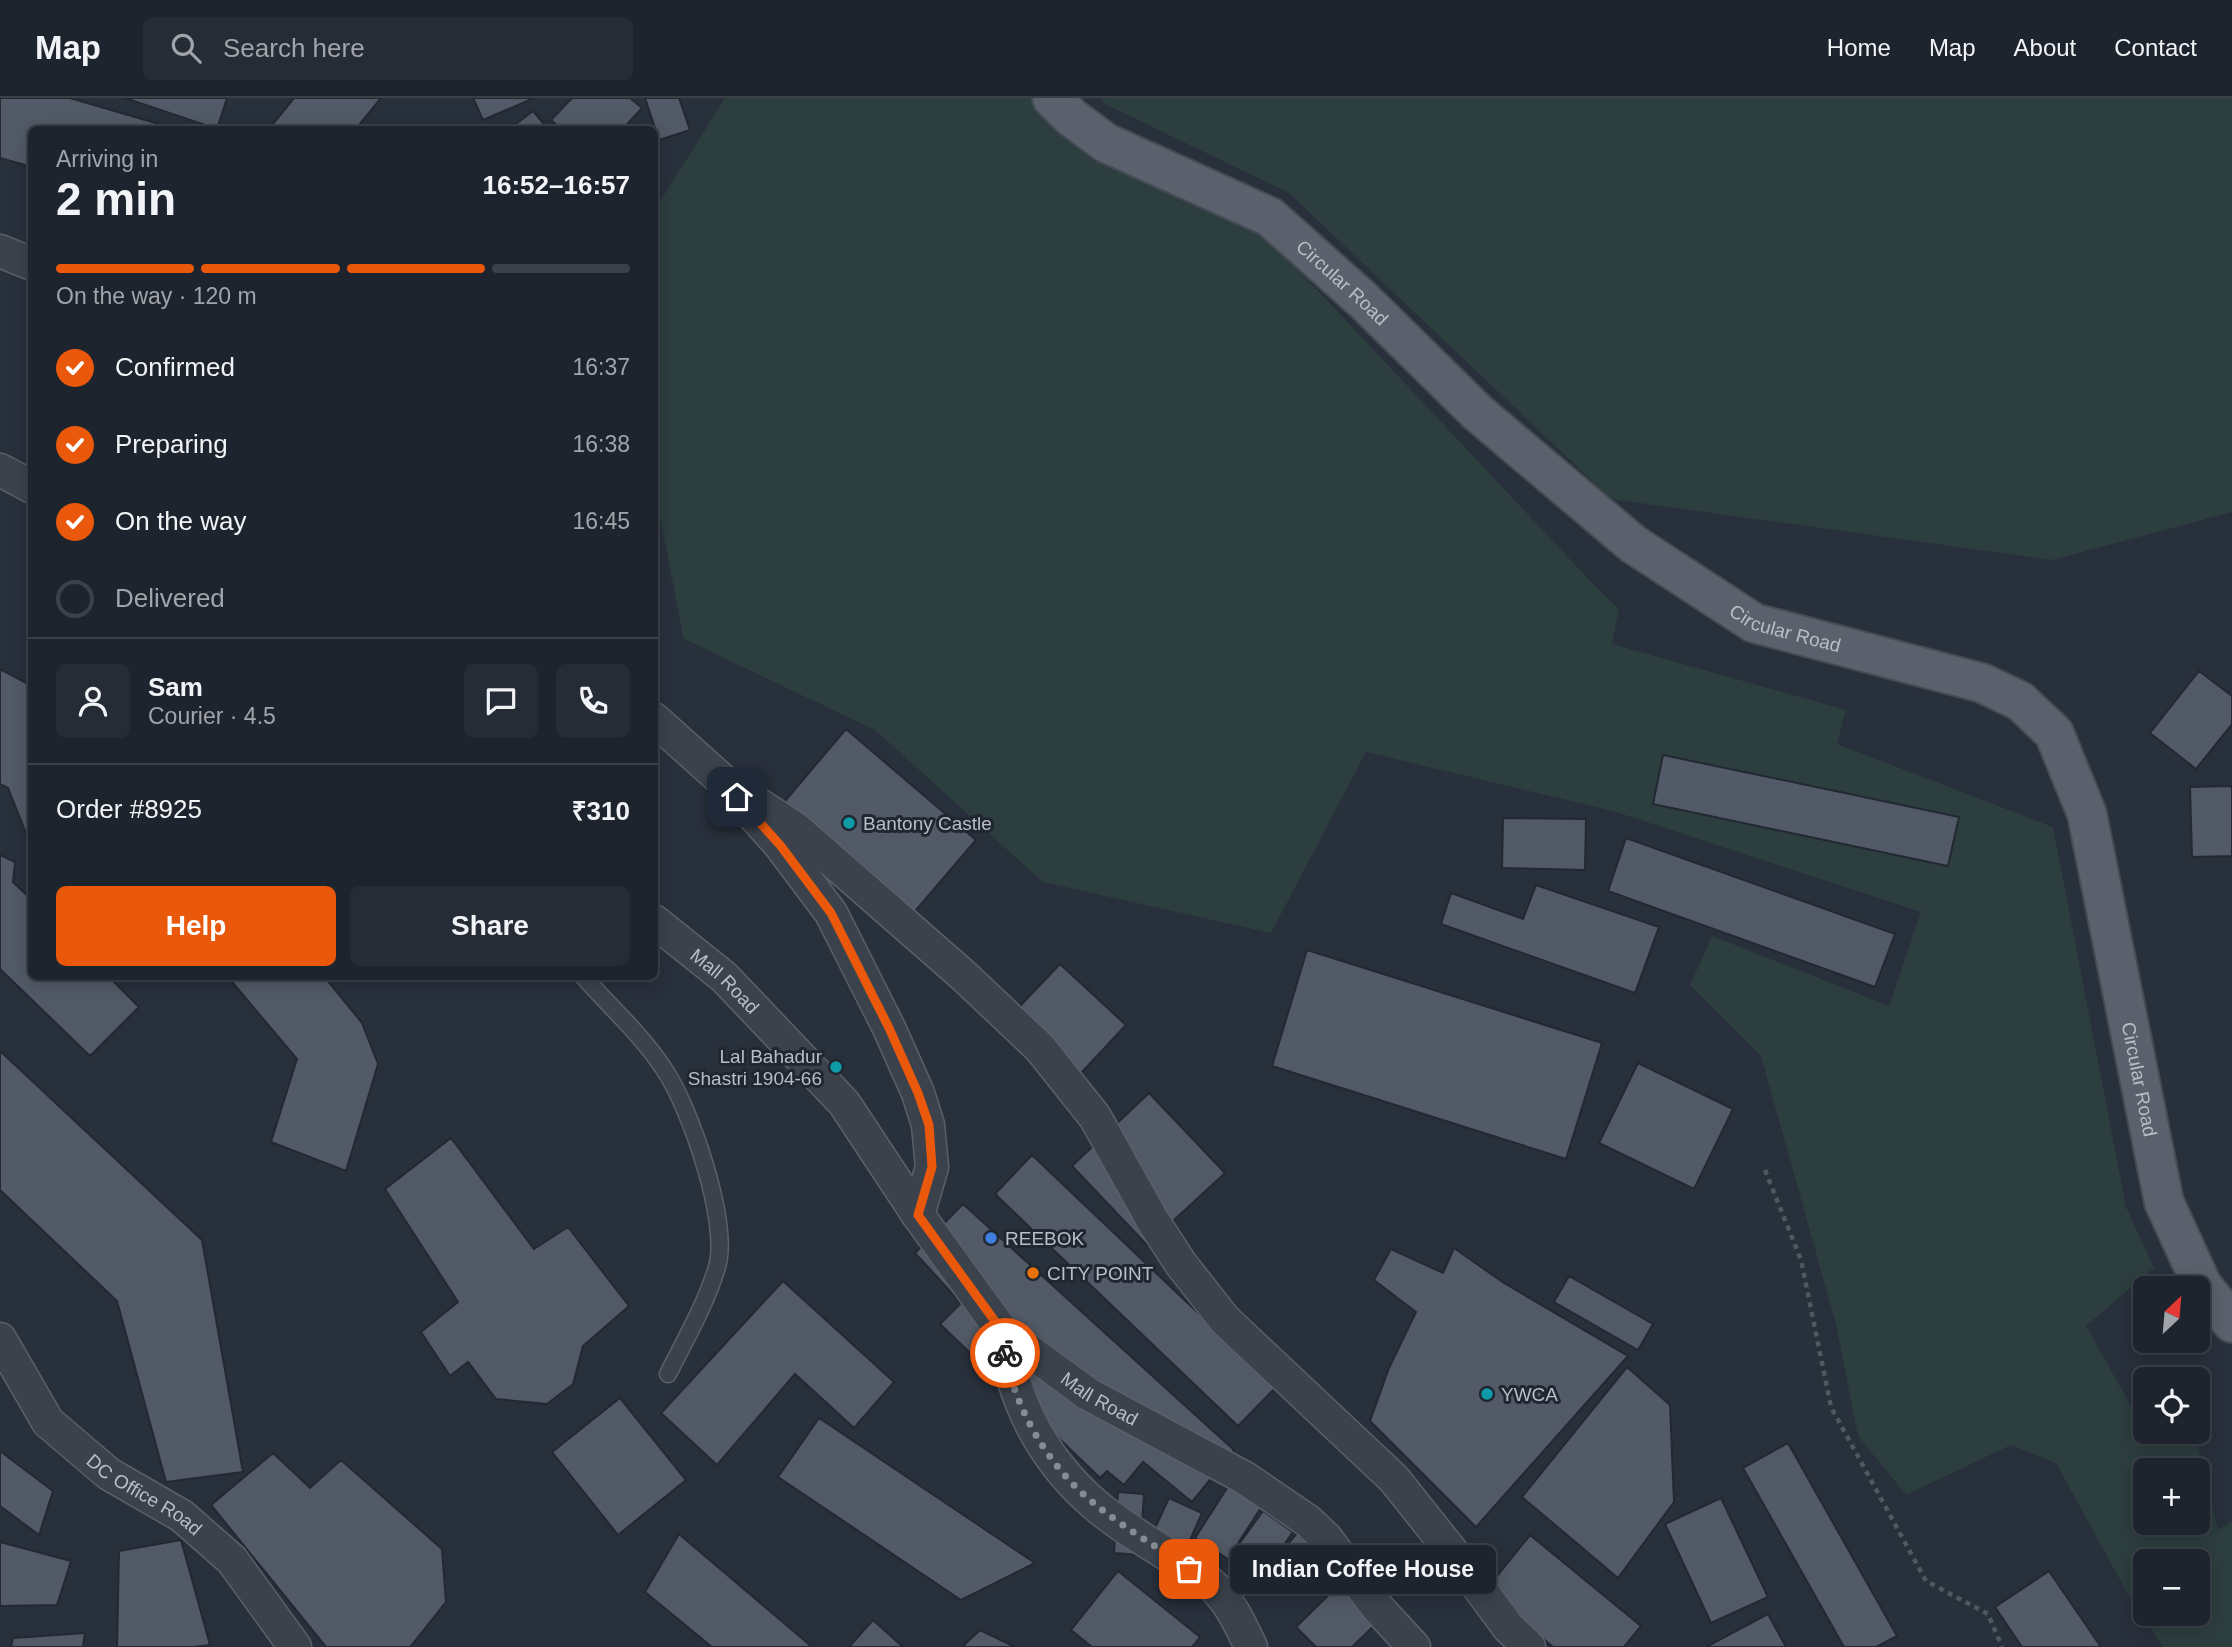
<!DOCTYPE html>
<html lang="en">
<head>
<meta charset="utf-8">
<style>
	body { margin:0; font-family:Arial,sans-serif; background:#262c35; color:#f1f3f6; height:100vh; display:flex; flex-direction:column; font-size:26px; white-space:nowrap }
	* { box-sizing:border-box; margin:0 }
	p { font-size:23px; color:#a1a4aa }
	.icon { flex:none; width:38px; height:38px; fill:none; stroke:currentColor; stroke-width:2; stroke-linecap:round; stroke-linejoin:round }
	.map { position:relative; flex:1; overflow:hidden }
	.panel { position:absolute; left:28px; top:28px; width:630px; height:854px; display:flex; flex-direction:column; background:#1e242d; border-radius:10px; box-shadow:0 4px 18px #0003,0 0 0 2px #3c4149 }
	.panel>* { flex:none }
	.needle { width:46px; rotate:26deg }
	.buttons { position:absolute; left:2133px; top:1178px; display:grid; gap:14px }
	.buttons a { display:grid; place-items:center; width:77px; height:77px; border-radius:10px; background:#1e242d; box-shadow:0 4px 18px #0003,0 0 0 2px #3c4149; font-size:35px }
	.pin { position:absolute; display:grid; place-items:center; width:60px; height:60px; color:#fff; margin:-30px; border-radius:14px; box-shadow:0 4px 10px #0006 }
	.courier { position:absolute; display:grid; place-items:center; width:70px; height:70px; margin:-35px; border:5px solid #ea580c; border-radius:50%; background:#fff; color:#222; box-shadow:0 2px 9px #0007 }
	.bubble { position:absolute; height:49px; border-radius:10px; background:#1e242d; box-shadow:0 4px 18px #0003,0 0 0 2px #3c4149; font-size:23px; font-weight:800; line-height:49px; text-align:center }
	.overview em { font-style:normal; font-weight:800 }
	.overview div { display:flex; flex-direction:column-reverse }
	.overview { display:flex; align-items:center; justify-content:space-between; height:119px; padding:0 28px }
	h1 { font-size:46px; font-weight:800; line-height:52px }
	.bar { display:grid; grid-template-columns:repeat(4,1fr); gap:10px 7px; align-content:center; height:84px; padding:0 28px }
	.bar i { height:9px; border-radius:5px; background:#3c4149 }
	.bar .current { background:#ea580c }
	.bar p { grid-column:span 4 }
	.line { display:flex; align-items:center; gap:18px; padding:0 28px; border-top:2px solid #3c4149 }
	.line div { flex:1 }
	.round { display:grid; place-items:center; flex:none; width:74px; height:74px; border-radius:10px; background:#262c35 }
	ol { padding:0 28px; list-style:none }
	li { display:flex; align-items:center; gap:21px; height:77px }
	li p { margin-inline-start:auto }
	li .icon { padding:7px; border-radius:50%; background:#ea580c; color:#fff; stroke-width:4 }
	li:last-child { color:#a1a4aa }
	li i { width:38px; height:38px; border:4px solid #3c4149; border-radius:50% }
	.cta { display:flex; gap:14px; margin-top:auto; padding:14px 28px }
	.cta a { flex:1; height:80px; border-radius:10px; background:#ea580c; color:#fff; font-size:28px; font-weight:800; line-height:80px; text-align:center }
	.cta a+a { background:#262c35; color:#f1f3f6 }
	header { display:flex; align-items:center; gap:42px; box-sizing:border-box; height:98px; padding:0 35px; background:#1e242d; border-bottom:2px solid #3c4149 }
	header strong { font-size:33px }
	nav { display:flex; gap:38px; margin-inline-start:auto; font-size:24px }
	.search { width:490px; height:63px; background:#262c35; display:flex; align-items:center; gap:18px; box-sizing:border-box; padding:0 24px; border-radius:10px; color:#a1a4aa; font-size:26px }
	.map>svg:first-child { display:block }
	.green { fill:#2d3e3f; fill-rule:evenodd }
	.building { fill:#525a67; stroke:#222933; stroke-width:2 }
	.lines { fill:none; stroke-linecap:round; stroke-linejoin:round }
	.service-casing { stroke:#59606a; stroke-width:19 }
	.minor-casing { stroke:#59606a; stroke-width:35 }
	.primary-casing { stroke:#454b55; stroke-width:42 }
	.path { stroke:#4c5b5e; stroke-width:4.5; stroke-dasharray:5 5; stroke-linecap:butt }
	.service { stroke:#3c424c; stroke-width:16 }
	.minor { stroke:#3c424c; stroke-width:32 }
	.primary { stroke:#5a616c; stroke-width:38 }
	.done { stroke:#868c96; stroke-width:7; stroke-dasharray:0 12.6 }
	.route { stroke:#ea580c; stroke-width:9 }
	.culture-dot { fill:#0f9aa8; stroke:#202731; stroke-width:2.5 }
	.shop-dot { fill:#3f7fe0; stroke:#202731; stroke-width:2.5 }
	.food-dot { fill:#e8710a; stroke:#202731; stroke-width:2.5 }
	.labels { text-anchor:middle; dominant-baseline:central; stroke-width:6; stroke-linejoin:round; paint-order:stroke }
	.street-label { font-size:19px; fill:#b8bdc7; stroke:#202731 }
	.poi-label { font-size:19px; fill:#b8bdc7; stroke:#202731; text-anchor:start }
</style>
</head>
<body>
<header>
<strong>Map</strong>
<div class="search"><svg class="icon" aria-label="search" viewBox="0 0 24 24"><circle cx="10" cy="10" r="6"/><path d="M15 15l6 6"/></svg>Search here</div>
<nav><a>Home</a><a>Map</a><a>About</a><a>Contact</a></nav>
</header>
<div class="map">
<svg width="2232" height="1549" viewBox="0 0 2232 1549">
	<rect width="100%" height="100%" fill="#28303c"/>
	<path class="green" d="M 725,0 L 1044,0 L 1260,131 L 1597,490 L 1619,511 L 1612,546 L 1846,612 L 1837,646 L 2053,729 L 2126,1109 L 2154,1170 L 2086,1228 L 2134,1313 L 2145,1319 L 2146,1334 L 2175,1334 L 2197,1344 L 2218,1432 L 2232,1423 L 2232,1549 L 2163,1549 L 2129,1498 L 2056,1365 L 2011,1347 L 1906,1397 L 1858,1338 L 1836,1226 L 1761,958 L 1690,887 L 1712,838 L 1889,908 L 1921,814 L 1613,713 L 1366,654 L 1271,835 L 1043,784 L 875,632 L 684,541 L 659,415 L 655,411 L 654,113 ZM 2146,1372 L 2198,1372 L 2198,1424 L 2146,1424 ZM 2146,1463 L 2198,1463 L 2198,1516 L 2146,1516 Z
		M 1101,0 L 2232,0 L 2232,414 L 2052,462 L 1611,401 L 1289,95 L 1105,6 Z"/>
	<path class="building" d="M 0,0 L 70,0 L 159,26 L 158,32 L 32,32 L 32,69 L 0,60 Z
		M 125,0 L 227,0 L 217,31 Z
		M 294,0 L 381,0 L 355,32 L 268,32 Z
		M 473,0 L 534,0 L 483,22 Z
		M 572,0 L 630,0 L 642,10 L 622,32 L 562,32 L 551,22 Z
		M 645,0 L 679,0 L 690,32 L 659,42 Z
		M 533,13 L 549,32 L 508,32 Z
		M 0,571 L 32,588 L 32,750 L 8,690 L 0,686 Z
		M 2199,573 L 2232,598 L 2232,626 L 2196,671 L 2150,635 Z
		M 846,631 L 976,742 L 899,832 L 769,722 Z
		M 1663,657 L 1959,719 L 1948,768 L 1653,706 Z
		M 2232,688 L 2232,758 L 2192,759 L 2190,689 Z
		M 1503,720 L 1586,721 L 1585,772 L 1502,770 Z
		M 1626,740 L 1895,836 L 1875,889 L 1608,793 Z
		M 0,757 L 15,764 L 13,784 L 32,802 L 32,878 L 108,878 L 139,909 L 90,958 L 0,871 Z
		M 1536,787 L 1659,829 L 1635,895 L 1441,826 L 1451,795 L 1523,821 Z
		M 1307,852 L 1602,945 L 1566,1061 L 1272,968 Z
		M 1060,866 L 1126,927 L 1068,989 L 1002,927 Z
		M 227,878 L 324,878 L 362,925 L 378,966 L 346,1073 L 271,1044 L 297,961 Z
		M 0,953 L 202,1142 L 243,1374 L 166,1384 L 117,1203 L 0,1092 Z
		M 1638,965 L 1733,1011 L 1694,1091 L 1599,1045 Z
		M 1149,995 L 1225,1075 L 1147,1147 L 1072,1068 Z
		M 451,1040 L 534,1151 L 568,1129 L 629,1208 L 583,1248 L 573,1286 L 547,1306 L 496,1301 L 468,1264 L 450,1278 L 421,1234 L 458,1204 L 385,1091 Z
		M 1032,1057 L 1276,1289 L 1238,1328 L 995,1096 Z
		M 963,1106 L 1234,1352 L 1192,1404 L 1143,1364 L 1124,1387 L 1107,1373 L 1100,1380 L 940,1226 L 961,1205 L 915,1155 Z
		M 1454,1150 L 1504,1185 L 1628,1258 L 1476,1429 L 1370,1323 L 1389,1270 L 1416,1214 L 1374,1182 L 1391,1151 L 1443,1175 Z
		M 1569,1178 L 1653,1226 L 1638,1252 L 1554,1204 Z
		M 783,1183 L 894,1284 L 854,1330 L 795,1276 L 717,1367 L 661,1315 Z
		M 1627,1269 L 1670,1307 L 1674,1404 L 1618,1480 L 1522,1399 Z
		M 620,1300 L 686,1382 L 618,1437 L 552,1354 Z
		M 819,1320 L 1035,1465 L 961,1502 L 778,1379 Z
		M 1788,1345 L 1897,1538 L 1876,1549 L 1844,1549 L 1743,1370 Z
		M 0,1353 L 53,1393 L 39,1437 L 0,1408 Z
		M 273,1355 L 310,1390 L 341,1362 L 442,1451 L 446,1504 L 410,1549 L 326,1549 L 211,1407 Z
		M 1229,1387 L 1262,1408 L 1228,1461 L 1195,1440 Z
		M 1118,1394 L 1144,1396 L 1140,1457 L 1114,1455 Z
		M 1169,1400 L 1202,1415 L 1179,1467 L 1145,1452 Z
		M 1721,1400 L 1768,1499 L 1711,1525 L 1665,1426 Z
		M 1263,1413 L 1293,1434 L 1264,1475 L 1234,1453 Z
		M 1303,1428 L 1332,1452 L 1295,1496 L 1266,1472 Z
		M 679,1436 L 811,1548 L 810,1549 L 712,1549 L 645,1494 Z
		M 1530,1437 L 1641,1528 L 1624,1549 L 1553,1549 L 1485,1493 Z
		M 181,1442 L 210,1547 L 194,1549 L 117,1549 L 119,1453 Z
		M 0,1444 L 71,1463 L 57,1507 L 0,1508 Z
		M 1118,1473 L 1200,1539 L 1192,1549 L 1092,1549 L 1071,1532 Z
		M 2049,1473 L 2101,1549 L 2022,1549 L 1995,1509 Z
		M 1349,1477 L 1386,1516 L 1352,1549 L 1316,1549 L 1296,1529 Z
		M 1768,1516 L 1786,1549 L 1706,1549 Z
		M 873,1522 L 903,1549 L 849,1549 Z
		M 980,1532 L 1015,1549 L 962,1549 Z
		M 85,1535 L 83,1549 L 11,1549 L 13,1540 Z"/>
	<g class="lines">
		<g class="service-casing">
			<path id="service" d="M 583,878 C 610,909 642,937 664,971 C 690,1009 730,1125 717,1169 C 706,1206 685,1242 668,1276"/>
		</g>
		<g class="minor-casing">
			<g id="minor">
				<path d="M 0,153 L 32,166"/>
				<path d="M 0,372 L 32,389"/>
				<path d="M 654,621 L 722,682 L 780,747 L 831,815 L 889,930 L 918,995 L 928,1027 L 932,1069 L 918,1117"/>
				<path d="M 722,682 L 796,731 L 964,878 L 1040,950 L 1095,1019 L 1153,1123 L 1181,1166 L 1225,1222 L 1394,1381 L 1464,1469 L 1508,1529 L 1529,1549"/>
				<path id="s1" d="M 654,823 L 724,879 L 844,1005 L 918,1117 L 1002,1233 L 1088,1296 L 1245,1380 L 1308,1423 L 1326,1440 L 1377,1509 L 1414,1549"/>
				<path d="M 1002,1233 C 1014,1302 1039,1357 1092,1404 C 1119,1428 1155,1448 1185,1468 C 1194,1475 1207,1481 1215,1490 C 1231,1506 1241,1528 1251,1549"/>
				<path id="s2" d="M 0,1241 L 48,1324 L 109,1376 L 182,1418 L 232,1462 L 295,1549"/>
			</g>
		</g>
		<g class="primary-casing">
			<g id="primary">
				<path id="s3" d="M 1052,0 L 1071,19 L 1106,45 L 1270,119 L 1363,202 L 1478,315 L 1633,446 L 1754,525 L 1982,585 L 2020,603 L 2054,635 L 2087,716 L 2164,1104 L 2202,1187 L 2232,1225"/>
			</g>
		</g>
		<path class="path" d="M 1765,1072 L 1801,1162 L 1831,1309 L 1926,1483 L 1988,1516 L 2002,1549
			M 1258,1489 L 1288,1449"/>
		<use href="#service" class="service"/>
		<use href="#minor" class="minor"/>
		<use href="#primary" class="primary"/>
	</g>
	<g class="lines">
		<path class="done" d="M 1005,1255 C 1015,1311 1049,1370 1095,1406 C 1124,1430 1158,1449 1189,1471"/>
		<path class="route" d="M 737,699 L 780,747 L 831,815 L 889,930 L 918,995 L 929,1027 L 932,1069 L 918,1117 L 1002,1233 L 1005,1255"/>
	</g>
	<g class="culture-dot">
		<circle cx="849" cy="725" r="7"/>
		<circle cx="836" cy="969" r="7"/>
		<circle cx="1487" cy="1296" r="7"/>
	</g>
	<circle class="shop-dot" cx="991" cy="1140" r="7"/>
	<circle class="food-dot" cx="1033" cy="1175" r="7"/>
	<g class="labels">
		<g class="street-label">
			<text stroke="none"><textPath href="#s3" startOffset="348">Circular Road</textPath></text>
			<text stroke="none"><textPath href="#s3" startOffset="915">Circular Road</textPath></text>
			<text stroke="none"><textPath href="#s1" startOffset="93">Mall Road</textPath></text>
			<text stroke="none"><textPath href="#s3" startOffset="1566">Circular Road</textPath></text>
			<text stroke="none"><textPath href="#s1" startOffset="660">Mall Road</textPath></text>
			<text stroke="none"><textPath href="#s2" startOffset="217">DC Office Road</textPath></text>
		</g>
		<g class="poi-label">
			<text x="863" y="725">Bantony Castle</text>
			<text x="822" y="958" text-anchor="end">Lal Bahadur<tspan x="822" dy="22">Shastri 1904-66</tspan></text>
			<text x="1005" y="1140">REEBOK</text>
			<text x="1047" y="1175">CITY POINT</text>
			<text x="1501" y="1296">YWCA</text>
		</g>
	</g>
</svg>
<div class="buttons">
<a><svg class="needle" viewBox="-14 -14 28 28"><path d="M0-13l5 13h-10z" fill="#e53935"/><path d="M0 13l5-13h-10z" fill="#a1a4aa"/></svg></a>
<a><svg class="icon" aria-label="locate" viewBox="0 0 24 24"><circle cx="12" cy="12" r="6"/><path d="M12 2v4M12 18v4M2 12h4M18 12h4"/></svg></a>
<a>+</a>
<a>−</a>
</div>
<div class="pin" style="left:1189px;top:1471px;background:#ea580c"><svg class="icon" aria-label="bag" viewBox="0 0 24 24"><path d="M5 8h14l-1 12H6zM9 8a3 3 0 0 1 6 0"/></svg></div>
<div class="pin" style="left:737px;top:699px;background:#1f2937"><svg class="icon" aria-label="home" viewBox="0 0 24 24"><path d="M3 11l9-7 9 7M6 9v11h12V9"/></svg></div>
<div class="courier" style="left:1005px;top:1255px"><svg class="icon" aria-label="bike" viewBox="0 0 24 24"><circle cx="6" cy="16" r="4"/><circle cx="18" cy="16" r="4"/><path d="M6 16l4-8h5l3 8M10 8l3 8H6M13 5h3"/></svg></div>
<div class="bubble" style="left:1230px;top:1447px;width:266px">Indian Coffee House</div>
<section class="panel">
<div class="overview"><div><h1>2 min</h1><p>Arriving in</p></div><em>16:52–16:57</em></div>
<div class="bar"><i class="current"></i><i class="current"></i><i class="current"></i><i></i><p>On the way · 120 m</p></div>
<ol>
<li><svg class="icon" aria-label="check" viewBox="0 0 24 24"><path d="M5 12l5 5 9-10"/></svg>Confirmed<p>16:37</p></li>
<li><svg class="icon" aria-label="check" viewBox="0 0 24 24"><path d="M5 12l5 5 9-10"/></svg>Preparing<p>16:38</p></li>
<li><svg class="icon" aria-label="check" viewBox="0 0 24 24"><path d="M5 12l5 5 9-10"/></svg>On the way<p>16:45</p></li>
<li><i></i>Delivered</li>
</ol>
<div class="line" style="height:126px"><a class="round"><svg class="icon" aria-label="person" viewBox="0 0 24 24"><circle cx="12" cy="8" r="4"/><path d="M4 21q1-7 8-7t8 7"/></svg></a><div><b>Sam</b><p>Courier · 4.5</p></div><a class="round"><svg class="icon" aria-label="chat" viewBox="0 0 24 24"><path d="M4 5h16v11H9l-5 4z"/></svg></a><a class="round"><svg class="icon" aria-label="phone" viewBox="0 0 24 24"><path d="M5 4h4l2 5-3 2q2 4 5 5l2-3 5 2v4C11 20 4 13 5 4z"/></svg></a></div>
<div class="line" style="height:91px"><div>Order #8925</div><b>₹310</b></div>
<div class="cta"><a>Help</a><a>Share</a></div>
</section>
</div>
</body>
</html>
